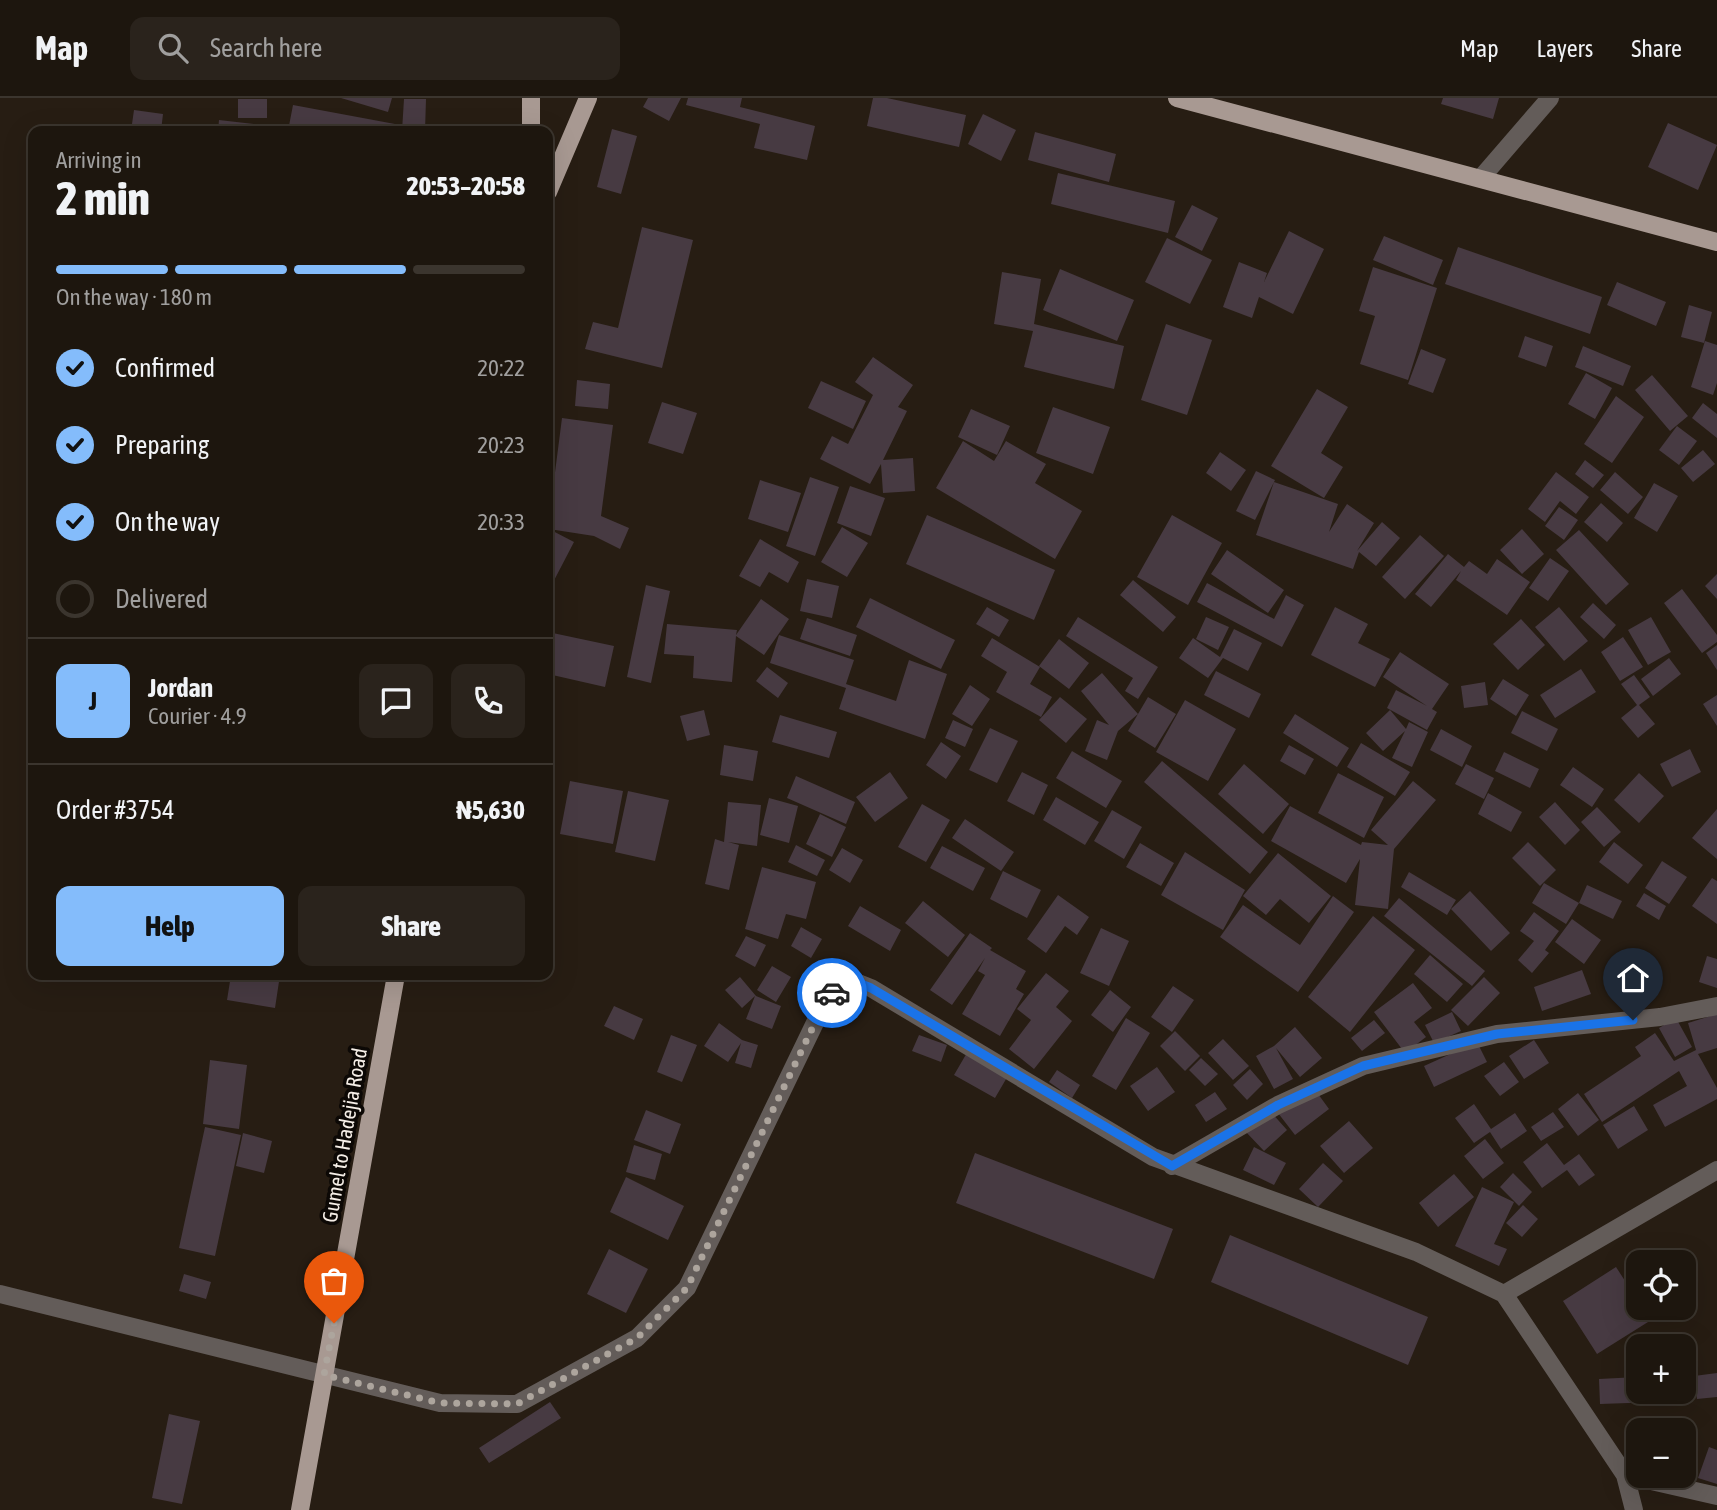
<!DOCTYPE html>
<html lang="en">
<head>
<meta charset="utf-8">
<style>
	body { margin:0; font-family:"Asap Condensed",sans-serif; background:#2a231c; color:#f1f3f6; height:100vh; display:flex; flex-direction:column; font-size:26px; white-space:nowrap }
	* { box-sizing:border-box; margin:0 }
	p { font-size:23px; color:#a09f9e }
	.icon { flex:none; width:38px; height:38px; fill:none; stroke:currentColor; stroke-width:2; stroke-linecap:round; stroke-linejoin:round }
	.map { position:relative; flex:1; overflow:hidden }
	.panel { position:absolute; left:28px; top:28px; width:525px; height:854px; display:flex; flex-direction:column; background:#1d160e; border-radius:14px; box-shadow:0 7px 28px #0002,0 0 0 2px #3b352e }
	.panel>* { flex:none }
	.buttons { position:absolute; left:1626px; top:1152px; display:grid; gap:14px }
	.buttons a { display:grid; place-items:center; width:70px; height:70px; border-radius:14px; background:#1d160e; box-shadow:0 7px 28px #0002,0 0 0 2px #3b352e; font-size:35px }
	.pin { position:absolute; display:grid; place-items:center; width:60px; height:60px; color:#fff; margin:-72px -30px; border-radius:50% 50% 50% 0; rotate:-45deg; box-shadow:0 0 7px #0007 }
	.pin .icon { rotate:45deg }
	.courier { position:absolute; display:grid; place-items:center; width:70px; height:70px; margin:-35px; border:5px solid #1a73e8; border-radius:50%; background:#fff; color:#222; box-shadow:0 2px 9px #0007 }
	.headline em { font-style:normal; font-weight:800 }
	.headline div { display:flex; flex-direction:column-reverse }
	.headline { display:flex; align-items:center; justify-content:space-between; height:119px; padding:0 28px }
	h1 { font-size:46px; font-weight:800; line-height:52px }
	.bar { display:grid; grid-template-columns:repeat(4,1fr); gap:10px 7px; align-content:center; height:84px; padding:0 28px }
	.bar i { height:9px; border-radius:5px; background:#3b352e }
	.bar .current { background:#84bcfb }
	.bar p { grid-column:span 4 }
	.line { display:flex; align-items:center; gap:18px; padding:0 28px; border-top:2px solid #3b352e }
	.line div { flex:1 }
	.round { display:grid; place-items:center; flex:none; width:74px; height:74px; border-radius:14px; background:#2a231c }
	ol { padding:0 28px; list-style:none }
	li { display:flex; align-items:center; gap:21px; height:77px }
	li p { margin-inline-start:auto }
	li .icon { padding:7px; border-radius:50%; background:#84bcfb; color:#111; stroke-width:4 }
	li:last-child { color:#a09f9e }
	li i { width:38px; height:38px; border:4px solid #3b352e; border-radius:50% }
	.action { display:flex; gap:14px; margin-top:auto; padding:14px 28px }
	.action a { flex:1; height:80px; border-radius:14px; background:#84bcfb; color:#111; font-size:28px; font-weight:800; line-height:80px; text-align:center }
	.action a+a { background:#2a231c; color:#f1f3f6 }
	header { display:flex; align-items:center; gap:42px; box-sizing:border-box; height:98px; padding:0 35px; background:#1d160e; border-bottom:2px solid #3b352e }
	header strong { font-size:33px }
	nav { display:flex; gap:38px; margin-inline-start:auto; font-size:24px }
	.search { width:490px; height:63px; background:#2a231c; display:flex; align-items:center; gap:18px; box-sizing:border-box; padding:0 24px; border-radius:14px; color:#a09f9e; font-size:26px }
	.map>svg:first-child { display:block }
	.building { fill:#473a42 }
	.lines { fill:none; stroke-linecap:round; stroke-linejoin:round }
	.minor { stroke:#635c59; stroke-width:18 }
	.primary { stroke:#a89992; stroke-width:18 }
	.done { stroke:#ada59d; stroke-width:7; stroke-dasharray:0 12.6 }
	.route { stroke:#1a73e8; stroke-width:9 }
	.labels { text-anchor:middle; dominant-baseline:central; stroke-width:7; stroke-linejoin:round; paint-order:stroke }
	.street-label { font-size:21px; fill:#f5eee7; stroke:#0c0805 }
</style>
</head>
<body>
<header>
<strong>Map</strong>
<div class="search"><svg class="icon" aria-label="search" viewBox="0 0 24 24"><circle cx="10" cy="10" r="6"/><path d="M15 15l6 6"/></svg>Search here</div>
<nav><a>Map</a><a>Layers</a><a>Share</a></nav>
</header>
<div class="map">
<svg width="1717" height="1412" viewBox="0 0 1717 1412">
	<rect width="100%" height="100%" fill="#271d13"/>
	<path class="building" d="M 341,0 L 392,0 L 388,14 Z
		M 648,0 L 681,0 L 669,23 L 643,9 Z
		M 688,0 L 742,0 L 740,9 L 815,28 L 807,62 L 754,50 L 760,26 L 686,7 Z
		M 873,0 L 887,0 L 966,17 L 959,49 L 867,28 Z
		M 1443,0 L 1499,0 L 1493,21 L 1441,6 Z
		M 238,1 L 267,1 L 267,20 L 238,20 Z
		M 404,1 L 426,1 L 425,33 L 402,33 Z
		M 293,7 L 395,26 L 394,33 L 288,33 Z
		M 134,12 L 163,16 L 161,33 L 131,33 Z
		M 983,16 L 1016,32 L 1001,63 L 968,46 Z
		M 219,22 L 263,27 L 263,33 L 218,33 Z
		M 1668,25 L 1717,47 L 1698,92 L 1648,69 Z
		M 612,31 L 637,38 L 621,96 L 597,89 Z
		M 1035,34 L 1116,56 L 1109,84 L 1028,62 Z
		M 1058,75 L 1175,103 L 1168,135 L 1051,106 Z
		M 1192,107 L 1218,120 L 1202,153 L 1175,139 Z
		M 642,129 L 693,142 L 662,270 L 585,251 L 593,224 L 618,230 Z
		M 1289,133 L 1324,151 L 1293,216 L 1259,199 L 1252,220 L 1223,209 L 1239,164 L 1267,175 L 1264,184 Z
		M 1384,138 L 1443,162 L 1433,187 L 1373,162 Z
		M 1167,140 L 1212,162 L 1190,206 L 1145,184 Z
		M 1458,149 L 1602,199 L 1590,236 L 1445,186 Z
		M 1373,169 L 1437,190 L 1408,282 L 1360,266 L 1375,218 L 1359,213 Z
		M 1060,171 L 1134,202 L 1117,243 L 1043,212 Z
		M 1002,174 L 1041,181 L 1034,226 L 1124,248 L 1114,291 L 1024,269 L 1033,233 L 994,226 Z
		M 1617,184 L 1666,204 L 1656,228 L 1607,207 Z
		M 1689,207 L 1712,214 L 1704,245 L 1681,239 Z
		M 1166,226 L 1212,242 L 1187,317 L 1141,302 Z
		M 1525,238 L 1553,248 L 1546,269 L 1518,259 Z
		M 1705,243 L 1717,247 L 1717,285 L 1713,297 L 1691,289 Z
		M 1583,248 L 1631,268 L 1623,288 L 1575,269 Z
		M 1421,251 L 1446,261 L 1433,295 L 1408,286 Z
		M 873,259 L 913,287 L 898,309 L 907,313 L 883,362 L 913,360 L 915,393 L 883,395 L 881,366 L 870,386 L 820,361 L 832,338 L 848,346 L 873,297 L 855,284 Z
		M 1586,275 L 1612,290 L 1595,321 L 1568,306 Z
		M 1652,277 L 1688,318 L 1670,333 L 1635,292 Z
		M 577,282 L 610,286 L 608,311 L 575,308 Z
		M 821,283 L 866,303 L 853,331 L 808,310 Z
		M 1317,291 L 1348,309 L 1321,355 L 1343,369 L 1324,400 L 1271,368 Z
		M 1616,298 L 1644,319 L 1612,365 L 1584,346 Z
		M 662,304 L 697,315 L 683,356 L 648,345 Z
		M 1703,305 L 1717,316 L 1717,340 L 1692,320 Z
		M 1053,309 L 1110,329 L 1093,376 L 1036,355 Z
		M 971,311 L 1010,328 L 997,357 L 958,339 Z
		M 562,320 L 613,327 L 601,418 L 629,430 L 620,451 L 594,438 L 549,431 L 574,444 L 548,494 L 548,429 Z
		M 1677,328 L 1697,343 L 1679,367 L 1659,352 Z
		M 963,343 L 994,363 L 1006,343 L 1046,366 L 1035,385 L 1082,413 L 1055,461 L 936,390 Z
		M 1703,352 L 1715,366 L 1693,384 L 1681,370 Z
		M 1220,354 L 1246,372 L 1231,393 L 1206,375 Z
		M 1585,362 L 1604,377 L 1593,390 L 1575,376 Z
		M 1256,373 L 1275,382 L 1255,422 L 1236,413 Z
		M 1556,374 L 1589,399 L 1576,416 L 1560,403 L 1545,424 L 1528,411 Z
		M 1615,374 L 1643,399 L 1628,416 L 1600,392 Z
		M 810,379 L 839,389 L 815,458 L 786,448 Z
		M 760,382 L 801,395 L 788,434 L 748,421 Z
		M 1274,384 L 1338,406 L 1329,434 L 1347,406 L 1374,425 L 1357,453 L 1382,424 L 1400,440 L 1376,468 L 1359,454 L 1353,471 L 1256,437 Z
		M 1654,385 L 1678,398 L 1657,434 L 1634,420 Z
		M 850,388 L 885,400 L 871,438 L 837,425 Z
		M 1601,405 L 1623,425 L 1607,444 L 1584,424 Z
		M 1559,409 L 1578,422 L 1564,442 L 1545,428 Z
		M 927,417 L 1055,472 L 1034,522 L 906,466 Z
		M 1172,417 L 1222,445 L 1188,507 L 1137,479 Z
		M 842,429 L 868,445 L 847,479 L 821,464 Z
		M 1522,431 L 1544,456 L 1522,476 L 1500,452 Z
		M 1579,432 L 1629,486 L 1606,507 L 1556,452 Z
		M 1420,437 L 1444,458 L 1405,501 L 1382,479 Z
		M 760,441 L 799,464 L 788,485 L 769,474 L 760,489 L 739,478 Z
		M 1227,452 L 1284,492 L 1268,515 L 1211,476 Z
		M 1448,456 L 1464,469 L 1469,463 L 1487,476 L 1497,461 L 1530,484 L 1507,517 L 1456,482 L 1461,473 L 1431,509 L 1415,496 Z
		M 1550,460 L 1569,473 L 1548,503 L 1529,490 Z
		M 1717,476 L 1717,501 L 1705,488 Z
		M 807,481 L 839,488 L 832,520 L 800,513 Z
		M 1133,482 L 1176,519 L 1163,534 L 1120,497 Z
		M 1207,485 L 1274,521 L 1286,497 L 1304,507 L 1282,549 L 1197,504 Z
		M 646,487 L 670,493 L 651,585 L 627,579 Z
		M 1682,491 L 1717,537 L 1717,544 L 1702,555 L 1664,505 Z
		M 870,500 L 955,542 L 941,571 L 856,529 Z
		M 761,501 L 789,521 L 764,557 L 736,538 L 732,584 L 693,580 L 694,558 L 664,556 L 667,526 L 737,532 L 736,537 Z
		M 1593,505 L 1616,527 L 1604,541 L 1580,519 Z
		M 987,509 L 1009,522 L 999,539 L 976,526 Z
		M 1335,509 L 1368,526 L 1358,545 L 1390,561 L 1375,589 L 1311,557 Z
		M 1559,509 L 1588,543 L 1564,563 L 1535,529 Z
		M 1078,519 L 1158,569 L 1138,601 L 1125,593 L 1133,580 L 1066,538 Z
		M 1206,519 L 1229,529 L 1218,552 L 1196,541 Z
		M 1651,519 L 1671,554 L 1648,567 L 1628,532 Z
		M 807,520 L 857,537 L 850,558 L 800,541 Z
		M 1521,521 L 1545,547 L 1518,572 L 1493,546 Z
		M 1234,531 L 1262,545 L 1248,573 L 1223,560 L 1208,580 L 1179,560 L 1193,540 L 1220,559 Z
		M 548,534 L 614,548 L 605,589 L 548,576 Z
		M 779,537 L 854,562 L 846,586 L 896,603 L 909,562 L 947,576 L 925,641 L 839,611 L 846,590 L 770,565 Z
		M 1623,539 L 1643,569 L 1620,583 L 1601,554 Z
		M 992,540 L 1040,569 L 1030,586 L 1052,599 L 1041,619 L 996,594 L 1007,574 L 981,558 Z
		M 1059,541 L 1089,565 L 1069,591 L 1039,568 Z
		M 1717,547 L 1717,572 L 1706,555 Z
		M 1400,554 L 1449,586 L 1432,611 L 1437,614 L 1427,632 L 1387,610 L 1396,592 L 1427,608 L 1383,579 Z
		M 1669,560 L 1681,576 L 1653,598 L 1641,581 Z
		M 767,569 L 788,585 L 778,600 L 756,583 Z
		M 1581,571 L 1596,594 L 1555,620 L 1540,597 Z
		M 1216,573 L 1261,596 L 1249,620 L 1204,597 Z
		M 1102,575 L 1138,616 L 1118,633 L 1107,662 L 1085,653 L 1097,622 L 1109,627 L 1081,593 Z
		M 1634,577 L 1650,599 L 1639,607 L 1655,626 L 1638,640 L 1621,620 L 1637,607 L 1621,586 Z
		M 1503,581 L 1529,597 L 1516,618 L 1490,601 Z
		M 1485,584 L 1488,607 L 1464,610 L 1461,588 Z
		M 970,587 L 990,601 L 972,628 L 952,616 Z
		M 1717,597 L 1717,628 L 1703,606 Z
		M 1060,599 L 1087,621 L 1066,645 L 1039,622 Z
		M 1148,599 L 1176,616 L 1155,650 L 1128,633 Z
		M 1185,602 L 1236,631 L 1208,683 L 1156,654 Z
		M 704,612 L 710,637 L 687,643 L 680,618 Z
		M 1390,612 L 1406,631 L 1409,624 L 1428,634 L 1412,669 L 1392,660 L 1405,633 L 1383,653 L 1366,635 Z
		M 1522,613 L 1558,631 L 1547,653 L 1511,635 Z
		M 1295,616 L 1349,650 L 1337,669 L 1283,635 Z
		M 780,617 L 837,634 L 829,660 L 772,644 Z
		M 953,622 L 973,631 L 965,649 L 945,640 Z
		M 990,630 L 1018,643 L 997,685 L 969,672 Z
		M 1441,631 L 1472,648 L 1462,669 L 1430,652 Z
		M 941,644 L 961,658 L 946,681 L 926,667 Z
		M 1361,645 L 1410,674 L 1395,698 L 1347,669 Z
		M 724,647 L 758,653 L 753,683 L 720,677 Z
		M 1289,647 L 1314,661 L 1305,677 L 1280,663 Z
		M 1690,651 L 1701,674 L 1672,689 L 1660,666 Z
		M 1072,653 L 1122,683 L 1106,710 L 1056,680 Z
		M 1504,654 L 1539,671 L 1530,690 L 1495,673 Z
		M 1162,663 L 1268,754 L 1250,776 L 1144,684 Z
		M 1244,666 L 1289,706 L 1263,736 L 1218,696 Z
		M 1466,666 L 1494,680 L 1484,701 L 1455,686 Z
		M 1573,669 L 1604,691 L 1592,709 L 1560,687 Z
		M 890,674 L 908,700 L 875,724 L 856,699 Z
		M 1022,674 L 1048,687 L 1034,717 L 1007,703 Z
		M 1338,675 L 1384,699 L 1364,740 L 1318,715 Z
		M 1639,675 L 1664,698 L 1639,725 L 1614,702 Z
		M 796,678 L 855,704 L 846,726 L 787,700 Z
		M 570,683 L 623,693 L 613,746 L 560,736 Z
		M 1413,683 L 1436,702 L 1394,751 L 1388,811 L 1355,807 L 1360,761 L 1346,785 L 1271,743 L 1290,708 L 1361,747 L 1362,744 L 1388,747 L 1371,732 Z
		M 628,693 L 669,702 L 655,763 L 615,754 Z
		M 1488,695 L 1522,714 L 1511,734 L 1478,716 Z
		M 1056,699 L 1099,724 L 1085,747 L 1043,722 Z
		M 769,700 L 798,708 L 789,745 L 760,737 Z
		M 728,704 L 761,707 L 757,748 L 728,744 L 739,747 L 729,792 L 705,786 L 715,741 L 724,744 Z
		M 1555,704 L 1580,732 L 1565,747 L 1539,719 Z
		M 922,706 L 950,722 L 926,764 L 898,749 Z
		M 1597,709 L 1621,734 L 1604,749 L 1581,724 Z
		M 1717,711 L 1717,761 L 1692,740 Z
		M 1112,712 L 1142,729 L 1124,761 L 1094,743 Z
		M 820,716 L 846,729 L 832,759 L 806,746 Z
		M 965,721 L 1014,754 L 1001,773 L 952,740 Z
		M 1528,744 L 1556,772 L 1540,788 L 1512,760 Z
		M 1614,744 L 1643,767 L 1628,786 L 1599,764 Z
		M 1140,745 L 1174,765 L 1161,788 L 1126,769 Z
		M 796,747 L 825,762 L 817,778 L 788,764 Z
		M 942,748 L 985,770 L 973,793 L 930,770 Z
		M 842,750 L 863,762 L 850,785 L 829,772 Z
		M 1185,754 L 1245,792 L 1223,832 L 1161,797 Z
		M 1278,755 L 1331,798 L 1309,825 L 1280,801 L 1266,817 L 1243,798 Z
		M 1662,763 L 1687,779 L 1669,806 L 1645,790 Z
		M 762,769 L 816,784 L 806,821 L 786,816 L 778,841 L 745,831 Z
		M 1003,773 L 1041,792 L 1027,820 L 990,801 Z
		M 1409,774 L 1456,802 L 1447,817 L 1401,789 Z
		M 1712,780 L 1717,783 L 1717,826 L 1692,808 Z
		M 1544,785 L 1579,805 L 1566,826 L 1532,805 Z
		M 1587,787 L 1622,803 L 1613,821 L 1579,805 Z
		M 1470,793 L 1510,835 L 1491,853 L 1451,811 Z
		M 1644,795 L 1666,808 L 1659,822 L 1636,808 Z
		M 1058,797 L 1089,819 L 1077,837 L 1065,828 L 1046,855 L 1027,841 Z
		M 1333,798 L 1354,814 L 1298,894 L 1220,839 L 1243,807 L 1300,847 Z
		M 1399,800 L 1485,873 L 1472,888 L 1384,818 Z
		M 923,803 L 965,837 L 948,859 L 905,825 Z
		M 860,808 L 901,832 L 890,853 L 848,828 Z
		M 1534,814 L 1559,833 L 1545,852 L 1549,855 L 1532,875 L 1518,862 L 1534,843 L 1520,833 Z
		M 1373,818 L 1415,852 L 1350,934 L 1308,899 Z
		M 1572,821 L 1601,842 L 1584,866 L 1555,844 Z
		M 801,829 L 822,841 L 811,860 L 791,848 Z
		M 1101,830 L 1129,843 L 1109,888 L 1080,875 Z
		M 970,835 L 992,850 L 990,852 L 1026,873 L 1016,891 L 1024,896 L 1000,938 L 962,916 L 985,877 L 978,873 L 985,860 L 952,907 L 930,892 Z
		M 746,838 L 766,847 L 755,869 L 735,858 Z
		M 1430,857 L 1463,886 L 1447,904 L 1414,876 Z
		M 1707,858 L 1717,861 L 1717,890 L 1699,884 Z
		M 772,868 L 791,879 L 776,904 L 757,892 Z
		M 1582,872 L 1591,896 L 1542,913 L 1534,889 Z
		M 1046,875 L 1069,893 L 1056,909 L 1072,923 L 1034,971 L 1009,951 L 1031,922 L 1017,911 Z
		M 231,877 L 280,877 L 275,910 L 227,902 Z
		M 740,879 L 756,898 L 781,908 L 772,931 L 746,921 L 755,898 L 742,910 L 725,892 Z
		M 1484,879 L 1500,895 L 1468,928 L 1451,912 Z
		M 1413,885 L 1432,910 L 1414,924 L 1426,939 L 1405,955 L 1374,914 Z
		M 1173,888 L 1194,902 L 1172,934 L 1151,919 Z
		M 1110,892 L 1131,909 L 1113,934 L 1091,917 Z
		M 614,908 L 643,921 L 634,942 L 604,928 Z
		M 1452,914 L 1461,933 L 1434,945 L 1425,927 Z
		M 1717,916 L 1717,950 L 1698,956 L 1717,990 L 1717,1001 L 1665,1029 L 1653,1007 L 1687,988 L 1679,973 L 1602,1024 L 1584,996 L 1641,958 L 1635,949 L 1655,935 L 1674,963 L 1696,952 L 1688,925 Z
		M 1126,920 L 1150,935 L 1116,992 L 1092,978 Z
		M 1676,920 L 1692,949 L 1675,959 L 1659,930 Z
		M 1374,922 L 1385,935 L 1362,953 L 1351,940 Z
		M 719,925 L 742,942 L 758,947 L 751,970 L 735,965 L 741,945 L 728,964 L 704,948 Z
		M 1295,929 L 1322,960 L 1300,979 L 1276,950 L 1293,981 L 1274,991 L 1256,958 L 1274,948 Z
		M 1175,933 L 1200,958 L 1185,973 L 1160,948 Z
		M 671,937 L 697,947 L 682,984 L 657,974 Z
		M 919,937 L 947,947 L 941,964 L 912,953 Z
		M 1223,941 L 1249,968 L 1233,982 L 1208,955 Z
		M 1534,942 L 1549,965 L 1524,981 L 1509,958 Z
		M 1477,944 L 1487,964 L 1434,989 L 1424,968 Z
		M 968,953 L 1009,976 L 995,1000 L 954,977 Z
		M 1201,960 L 1218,976 L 1205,988 L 1189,972 Z
		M 210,962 L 247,967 L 239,1031 L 203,1026 Z
		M 1504,964 L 1519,984 L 1500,998 L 1484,978 Z
		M 1157,969 L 1175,994 L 1148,1013 L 1130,988 Z
		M 1250,971 L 1263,986 L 1247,1002 L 1233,987 Z
		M 1057,972 L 1080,987 L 1072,1000 L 1049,984 Z
		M 1313,989 L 1329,1011 L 1295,1037 L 1278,1015 Z
		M 1215,994 L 1227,1011 L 1206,1024 L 1195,1007 Z
		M 1578,995 L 1599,1022 L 1578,1038 L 1558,1011 Z
		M 1474,1006 L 1491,1031 L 1515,1015 L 1527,1033 L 1501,1051 L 1490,1034 L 1474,1045 L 1455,1020 Z
		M 1634,1008 L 1648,1032 L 1618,1051 L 1603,1027 Z
		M 646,1012 L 681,1026 L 670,1056 L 634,1042 Z
		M 1270,1013 L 1287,1032 L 1264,1053 L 1246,1034 Z
		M 1553,1014 L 1564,1029 L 1541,1043 L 1531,1029 Z
		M 1349,1023 L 1373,1050 L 1344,1075 L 1320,1048 Z
		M 205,1029 L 241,1037 L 215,1158 L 179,1150 Z
		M 243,1035 L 272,1043 L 264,1075 L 236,1068 Z
		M 1485,1041 L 1504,1065 L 1483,1081 L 1464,1058 Z
		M 1547,1045 L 1564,1067 L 1579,1056 L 1595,1077 L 1579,1088 L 1567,1072 L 1542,1090 L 1523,1064 Z
		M 634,1047 L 662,1056 L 655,1082 L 626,1074 Z
		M 1254,1049 L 1286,1065 L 1274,1087 L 1243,1072 Z
		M 975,1055 L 1173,1131 L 1154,1181 L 956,1105 Z
		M 1323,1065 L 1343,1083 L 1318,1109 L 1299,1091 Z
		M 1513,1075 L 1532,1094 L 1519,1108 L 1500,1089 Z
		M 1454,1076 L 1474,1099 L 1438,1129 L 1419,1105 Z
		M 626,1079 L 684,1108 L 668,1142 L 610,1114 Z
		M 1482,1089 L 1514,1104 L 1494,1146 L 1507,1151 L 1499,1168 L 1455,1148 Z
		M 1523,1107 L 1538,1121 L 1522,1139 L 1506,1125 Z
		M 1230,1137 L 1428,1219 L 1408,1267 L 1211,1184 Z
		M 609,1151 L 648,1171 L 626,1215 L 587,1196 Z
		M 1646,1161 L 1647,1164 L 1638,1164 L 1638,1209 L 1649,1209 L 1656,1219 L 1597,1256 L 1563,1203 L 1616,1169 L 1629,1189 L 1627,1163 Z
		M 184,1176 L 211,1184 L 206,1201 L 179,1193 Z
		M 1717,1275 L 1717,1299 L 1697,1301 L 1694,1278 Z
		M 1638,1279 L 1638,1293 L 1685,1293 L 1685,1303 L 1600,1306 L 1599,1281 Z
		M 550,1304 L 561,1320 L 489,1365 L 479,1350 Z
		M 169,1316 L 200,1323 L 182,1406 L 152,1400 Z
		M 1709,1349 L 1717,1352 L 1717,1386 L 1698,1380 Z"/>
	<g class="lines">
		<path class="minor" d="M 1481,80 L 1550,0
			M 1172,1068 L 1278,1007 L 1363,968 L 1497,936 L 1660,919 L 1717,908
			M 0,1196 L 440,1305 L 517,1306 L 637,1240 L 687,1190 L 825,904 L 846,880 L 871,890 L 1153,1059 L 1416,1154 L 1504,1196 L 1625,1377 L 1634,1412
			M 1504,1196 L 1717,1072
			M 1625,1377 L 1717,1398"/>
		<path class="primary" d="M 531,0 L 531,33
			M 1177,0 L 1717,144
			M 548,94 L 588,0
			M 300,1412 L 396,877"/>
	</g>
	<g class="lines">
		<path class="done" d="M 334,1225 L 324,1277 L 440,1305 L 517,1306 L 637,1240 L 687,1190 L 825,904 L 832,895"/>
		<path class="route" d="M 832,895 L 846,880 L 871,890 L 1172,1068 L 1278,1007 L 1363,968 L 1497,936 L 1633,922"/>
	</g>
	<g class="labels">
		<g class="street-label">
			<text transform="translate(344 1037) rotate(-80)">Gumel to Hadejia Road</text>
		</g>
	</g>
</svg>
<div class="buttons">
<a><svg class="icon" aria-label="locate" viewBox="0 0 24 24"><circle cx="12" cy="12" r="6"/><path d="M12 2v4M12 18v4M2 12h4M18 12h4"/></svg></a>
<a>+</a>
<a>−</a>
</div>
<div class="pin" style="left:334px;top:1225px;background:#ea580c"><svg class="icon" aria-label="bag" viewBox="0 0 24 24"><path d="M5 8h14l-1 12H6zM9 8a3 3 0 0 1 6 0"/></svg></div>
<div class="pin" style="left:1633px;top:922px;background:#1f2937"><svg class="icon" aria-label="home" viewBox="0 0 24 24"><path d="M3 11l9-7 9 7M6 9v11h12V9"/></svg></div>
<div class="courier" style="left:832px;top:895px"><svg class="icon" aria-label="car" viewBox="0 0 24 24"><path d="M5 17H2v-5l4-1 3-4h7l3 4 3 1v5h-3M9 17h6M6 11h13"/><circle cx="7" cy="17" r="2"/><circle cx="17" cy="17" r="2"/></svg></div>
<section class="panel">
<div class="headline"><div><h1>2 min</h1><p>Arriving in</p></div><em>20:53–20:58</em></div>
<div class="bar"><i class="current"></i><i class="current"></i><i class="current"></i><i></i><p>On the way · 180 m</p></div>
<ol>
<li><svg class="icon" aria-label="check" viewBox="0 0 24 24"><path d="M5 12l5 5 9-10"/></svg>Confirmed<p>20:22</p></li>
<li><svg class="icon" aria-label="check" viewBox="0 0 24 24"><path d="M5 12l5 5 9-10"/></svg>Preparing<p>20:23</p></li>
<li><svg class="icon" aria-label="check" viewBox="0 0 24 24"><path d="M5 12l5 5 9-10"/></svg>On the way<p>20:33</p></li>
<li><i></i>Delivered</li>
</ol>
<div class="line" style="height:126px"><b class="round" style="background:#84bcfb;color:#111">J</b><div><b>Jordan</b><p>Courier · 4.9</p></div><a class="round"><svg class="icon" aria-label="chat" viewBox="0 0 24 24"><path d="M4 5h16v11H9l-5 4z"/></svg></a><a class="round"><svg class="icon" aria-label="phone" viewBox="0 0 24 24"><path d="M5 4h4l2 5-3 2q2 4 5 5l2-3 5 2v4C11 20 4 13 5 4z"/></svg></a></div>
<div class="line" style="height:91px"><div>Order #3754</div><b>₦5,630</b></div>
<div class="action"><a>Help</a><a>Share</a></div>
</section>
</div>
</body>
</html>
